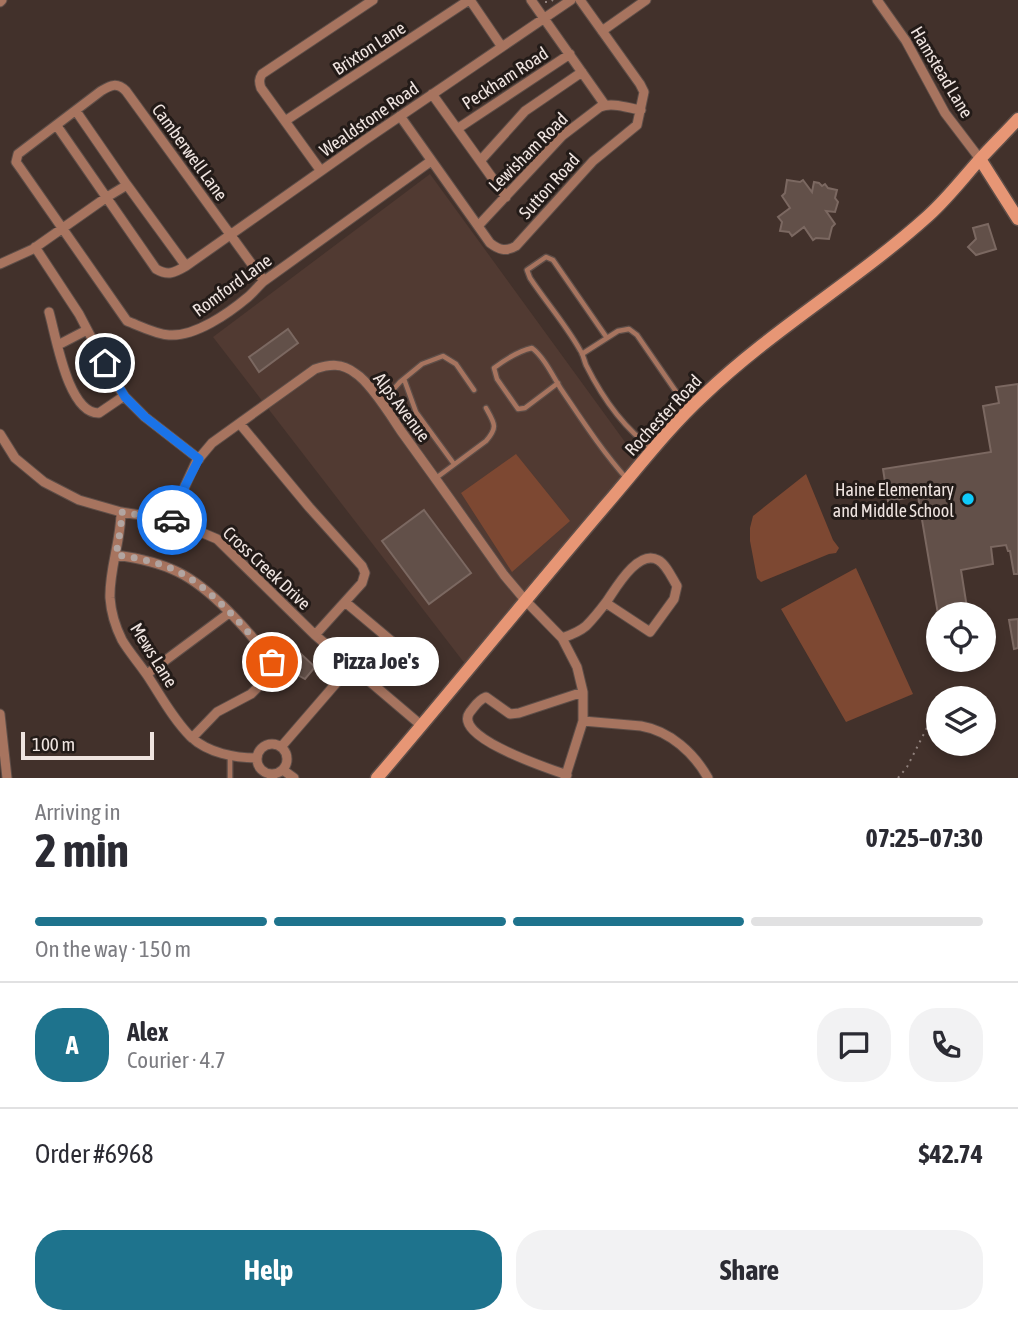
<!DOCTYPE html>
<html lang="en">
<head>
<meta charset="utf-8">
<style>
	body { margin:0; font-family:"Asap Condensed",sans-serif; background:#f2f2f3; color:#2b2b33; height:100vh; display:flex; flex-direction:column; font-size:26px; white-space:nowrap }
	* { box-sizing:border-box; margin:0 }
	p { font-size:23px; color:#7c7c81 }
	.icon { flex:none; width:38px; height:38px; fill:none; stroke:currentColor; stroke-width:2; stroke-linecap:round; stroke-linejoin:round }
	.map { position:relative; height:778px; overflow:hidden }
	.drawer { display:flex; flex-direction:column; background:#fff; flex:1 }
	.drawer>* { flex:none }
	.buttons { position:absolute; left:926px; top:602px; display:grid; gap:14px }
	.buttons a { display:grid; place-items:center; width:70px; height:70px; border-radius:50%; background:#fff; box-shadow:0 4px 10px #0003; font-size:35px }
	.scale { position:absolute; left:21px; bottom:18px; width:133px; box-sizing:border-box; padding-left:7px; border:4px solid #efe4e0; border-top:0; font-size:19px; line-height:24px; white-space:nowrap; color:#efe4e0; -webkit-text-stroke:5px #231b18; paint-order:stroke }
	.pin { position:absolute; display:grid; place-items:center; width:60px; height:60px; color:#fff; margin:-30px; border:4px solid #fff; border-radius:50%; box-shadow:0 2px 7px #0007 }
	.courier { position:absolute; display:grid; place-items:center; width:70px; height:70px; margin:-35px; border:5px solid #1a73e8; border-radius:50%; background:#fff; color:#222; box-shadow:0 2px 9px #0007 }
	.bubble { position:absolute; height:49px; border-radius:24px; background:#fff; box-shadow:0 4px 10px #0003; font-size:23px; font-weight:700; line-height:49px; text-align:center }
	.headline em { font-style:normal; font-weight:700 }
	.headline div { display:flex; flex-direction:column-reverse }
	.headline { display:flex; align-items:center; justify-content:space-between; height:119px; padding:0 35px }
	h1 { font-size:46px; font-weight:700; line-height:52px }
	.bar { display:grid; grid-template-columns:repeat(4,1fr); gap:10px 7px; align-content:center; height:84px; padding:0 35px }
	.bar i { height:9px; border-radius:5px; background:#e1e1e2 }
	.bar .on { background:#1e738d }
	.bar p { grid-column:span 4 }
	.line { display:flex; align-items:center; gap:18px; padding:0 35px; border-top:2px solid #e1e1e2 }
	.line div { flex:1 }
	.round { display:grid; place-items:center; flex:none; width:74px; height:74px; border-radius:28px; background:#f2f2f3 }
	.primary-button { display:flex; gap:14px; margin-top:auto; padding:14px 35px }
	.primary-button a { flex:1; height:80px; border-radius:28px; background:#1e738d; color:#fff; font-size:28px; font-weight:700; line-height:80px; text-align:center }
	.primary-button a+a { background:#f2f2f3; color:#2b2b33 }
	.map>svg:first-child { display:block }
	.built { fill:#513a32 }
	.green { fill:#7d4832 }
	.building { fill:#625049; stroke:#7b6861; stroke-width:2 }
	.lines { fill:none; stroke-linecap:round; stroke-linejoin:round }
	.lane-casing { stroke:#5e4e48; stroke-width:7 }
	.street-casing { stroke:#5e4e48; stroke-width:11 }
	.secondary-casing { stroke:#5e4e48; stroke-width:15 }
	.path { stroke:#90817c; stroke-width:2; stroke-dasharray:2 5; stroke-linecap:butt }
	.lane { stroke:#a7745f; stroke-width:4.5 }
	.street { stroke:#a7745f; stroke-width:9 }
	.secondary { stroke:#e79675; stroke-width:12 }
	.done { stroke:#b2a5a1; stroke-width:7; stroke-dasharray:0 12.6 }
	.route { stroke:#1a73e8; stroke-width:9 }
	.poi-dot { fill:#0fcafa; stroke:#231b18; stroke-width:2.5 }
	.labels { text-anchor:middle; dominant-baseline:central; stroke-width:6; stroke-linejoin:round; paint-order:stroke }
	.street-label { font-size:18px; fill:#efe4e0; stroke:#231b18 }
	.poi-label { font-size:18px; fill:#efe4e0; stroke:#231b18; text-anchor:end }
</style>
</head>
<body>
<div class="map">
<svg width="1018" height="778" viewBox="0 0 1018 778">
	<rect width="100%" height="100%" fill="#42312b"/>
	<path class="built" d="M 430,174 L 641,464 L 469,669 L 213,337 Z"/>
	<path class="green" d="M 516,454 L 570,521 L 512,572 L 461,493 Z
		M 806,474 L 833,540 L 839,548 L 836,553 L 829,554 L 761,582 L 757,578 L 750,541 L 750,528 L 753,516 Z
		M 856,568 L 913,694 L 846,722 L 781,609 Z"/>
	<path class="building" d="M 787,180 L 800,182 L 803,180 L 812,192 L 814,182 L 819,183 L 822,186 L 825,184 L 828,188 L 837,190 L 835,198 L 838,202 L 835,212 L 826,211 L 835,224 L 832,227 L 829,239 L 816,238 L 813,240 L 804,227 L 792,236 L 789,232 L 780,231 L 782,222 L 778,217 L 790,208 L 782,196 L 785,193 Z
		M 988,224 L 996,249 L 976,255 L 968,247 L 976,239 L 973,228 Z
		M 288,329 L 298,343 L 259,372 L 249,357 Z
		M 1018,384 L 1018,574 L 1014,574 L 1010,551 L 1008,551 L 1006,545 L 991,547 L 993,564 L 961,570 L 968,614 L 938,614 L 918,496 L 888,501 L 883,469 L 991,452 L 983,406 L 999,403 L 996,387 Z
		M 424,510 L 471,573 L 429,604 L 382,541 Z
		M 1018,619 L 1018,648 L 1014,649 L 1009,620 Z
		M 301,654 L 315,667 L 305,679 L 296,674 L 291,665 Z"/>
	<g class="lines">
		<g class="lane-casing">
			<path id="lane" d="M 607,338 L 553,260 L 546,257 L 527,270 L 530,278 C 546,302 566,325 580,350 C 583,354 584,360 586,365 C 602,397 623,428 653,449
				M 582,354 L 618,331 L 629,329 L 637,335 L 677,393 L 690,406
				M 404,379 L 416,412 L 454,464
				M 558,383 L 525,408 L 518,409 L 497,379 L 494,368 C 506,359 518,351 532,348 C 544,357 553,376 561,389 C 582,420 602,451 627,479
				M 382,402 L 400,382 L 422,364 L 443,356 L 456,364 L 474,390
				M 436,478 L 486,441 C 498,427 495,424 486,408
				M 230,778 L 230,756"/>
		</g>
		<g class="street-casing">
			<path id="street" d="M 470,0 L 502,47
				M 531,0 L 605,105
				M 877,0 L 906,41 L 945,113 L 980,159
				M 0,2 L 2,0
				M 602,31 L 646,0
				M 432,94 L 506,197
				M 76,111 L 127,185 L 186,266
				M 400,116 L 490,243 C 499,250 506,252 516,246 L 593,161 L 637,125 L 644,92 L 640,84 L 580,0
				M 285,121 L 469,0
				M 57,126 L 156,269 C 168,276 174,273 186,266 L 365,140 L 571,0
				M 457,129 L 570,54
				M 480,161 L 525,111 L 582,72
				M 321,171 L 261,88 C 259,82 259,79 262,74 L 373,0
				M 478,226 L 562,136 L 600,107 C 612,102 628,108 641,110
				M 35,247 L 79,314 L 113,379 L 125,397 L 145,417 L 199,459
				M 0,264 L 33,249 L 107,197 L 127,185
				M 264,281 L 126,91 C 117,82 111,85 101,91 L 18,154 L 16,162 L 21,169 L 127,321 C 140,326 155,334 169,335 C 195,337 229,313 248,297 C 254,292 258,286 264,281 L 431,161
				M 49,312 C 56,336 68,414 99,413 L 124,396
				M 58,345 L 87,330
				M 240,424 L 309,507 L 362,566 L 365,573 L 362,583 L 315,635
				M 0,434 L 15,458 L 44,482 L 79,500 L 121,512 L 172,520 L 217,539 L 315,635 L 422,726
				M 121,512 C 121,541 109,569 110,598 C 111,612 116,628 122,640 C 129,652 139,663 147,675 C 161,696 173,719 191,737 C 208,753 235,758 257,758
				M 172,520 L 185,486 L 196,462 L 212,443 L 315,369 C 330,364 342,363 355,373 C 370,382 391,416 401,431 C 436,479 470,527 504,575 L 525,600 L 562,638 L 577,667 L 583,692 L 583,721 L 565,778
				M 116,555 C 138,558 158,562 178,572 C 211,588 251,633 272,662 L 271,674 L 251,694 L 217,712 L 192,738
				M 345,602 L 426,670
				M 562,638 C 571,635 579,632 586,626 C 594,618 601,609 607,601 C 616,588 638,549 658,560 C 666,564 672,578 677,586 L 674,599 L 650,632 L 606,603
				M 147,674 L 229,613
				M 0,714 L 7,778
				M 583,721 L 641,726 C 670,731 694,753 708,778
				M257 759a15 15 0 1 1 30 0a15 15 0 1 1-30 0Z
				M 281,747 L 351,666
				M 283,770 L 294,778
				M 567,775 C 550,769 451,737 470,712 C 475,706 478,700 486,697 L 510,714 L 519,713 L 583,692"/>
		</g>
		<g class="secondary-casing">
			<path id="secondary" d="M 980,159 L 1018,219
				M 377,778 C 454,688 528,596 605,506 C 637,469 668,428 704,395 C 773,329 857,280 928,216 C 948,198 963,178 981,158 C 993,145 1006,132 1018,119"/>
		</g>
		<path class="path" d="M 545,2 L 550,2 L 553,0
			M 943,698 L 949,689
			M 898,778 L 907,767 L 938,706"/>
		<use href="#lane" class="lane"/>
		<use href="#street" class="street"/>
		<use href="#secondary" class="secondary"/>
	</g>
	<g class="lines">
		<path class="done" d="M 172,520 L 121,512 L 121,526 L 116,555 C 138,558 159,562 179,572 C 211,588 251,633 272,662"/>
		<path class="route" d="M 105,363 L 125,397 L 145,417 L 199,459 L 185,486 L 172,520"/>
	</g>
	<circle class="poi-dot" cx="968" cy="499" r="7"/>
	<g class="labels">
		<g class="street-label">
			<text transform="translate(369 48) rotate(-33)">Brixton Lane</text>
			<text transform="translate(942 72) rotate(59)">Hamstead Lane</text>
			<text transform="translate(505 78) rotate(-33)">Peckham Road</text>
			<text transform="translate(369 119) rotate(-35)">Wealdstone Road</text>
			<text transform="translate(190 152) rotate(54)">Camberwell Lane</text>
			<text transform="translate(528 152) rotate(-45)">Lewisham Road</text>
			<text transform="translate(549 186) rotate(-48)">Sutton Road</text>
			<text transform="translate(232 285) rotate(-36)">Romford Lane</text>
			<text transform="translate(402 407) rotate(53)">Alps Avenue</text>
			<text transform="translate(663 415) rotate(-47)">Rochester Road</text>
			<text transform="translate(267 568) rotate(43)">Cross Creek Drive</text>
			<text transform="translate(154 655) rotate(58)">Mews Lane</text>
		</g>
		<g class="poi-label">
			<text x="954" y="489">Haine Elementary<tspan x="954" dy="21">and Middle School</tspan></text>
		</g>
	</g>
</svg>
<div class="buttons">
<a><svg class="icon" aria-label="locate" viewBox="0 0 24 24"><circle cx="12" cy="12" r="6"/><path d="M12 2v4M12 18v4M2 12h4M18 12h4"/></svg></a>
<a><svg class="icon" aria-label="layers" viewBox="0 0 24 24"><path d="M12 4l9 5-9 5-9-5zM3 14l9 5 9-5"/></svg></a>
</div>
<div class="scale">100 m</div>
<div class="pin" style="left:272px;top:662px;background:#ea580c"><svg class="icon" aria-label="bag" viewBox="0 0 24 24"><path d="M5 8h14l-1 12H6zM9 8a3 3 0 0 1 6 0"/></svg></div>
<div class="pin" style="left:105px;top:363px;background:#1f2937"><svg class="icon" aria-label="home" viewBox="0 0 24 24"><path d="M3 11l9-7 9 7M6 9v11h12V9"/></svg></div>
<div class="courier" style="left:172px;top:520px"><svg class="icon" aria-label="car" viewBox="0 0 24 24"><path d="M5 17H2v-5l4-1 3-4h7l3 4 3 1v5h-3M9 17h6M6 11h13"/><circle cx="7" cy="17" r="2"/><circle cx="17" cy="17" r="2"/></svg></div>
<div class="bubble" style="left:313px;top:637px;width:126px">Pizza Joe's</div>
</div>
<section class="drawer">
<div class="headline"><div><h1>2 min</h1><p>Arriving in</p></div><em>07:25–07:30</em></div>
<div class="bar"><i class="on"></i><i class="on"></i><i class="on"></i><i></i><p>On the way · 150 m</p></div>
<div class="line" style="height:126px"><b class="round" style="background:#1e738d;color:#fff">A</b><div><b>Alex</b><p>Courier · 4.7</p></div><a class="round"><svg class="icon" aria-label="chat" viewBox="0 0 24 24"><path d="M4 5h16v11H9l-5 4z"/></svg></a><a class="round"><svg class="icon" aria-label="phone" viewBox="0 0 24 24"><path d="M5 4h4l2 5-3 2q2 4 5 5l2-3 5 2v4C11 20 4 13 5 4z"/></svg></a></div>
<div class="line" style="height:91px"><div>Order #6968</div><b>$42.74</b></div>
<div class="primary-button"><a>Help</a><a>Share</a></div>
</section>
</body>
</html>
